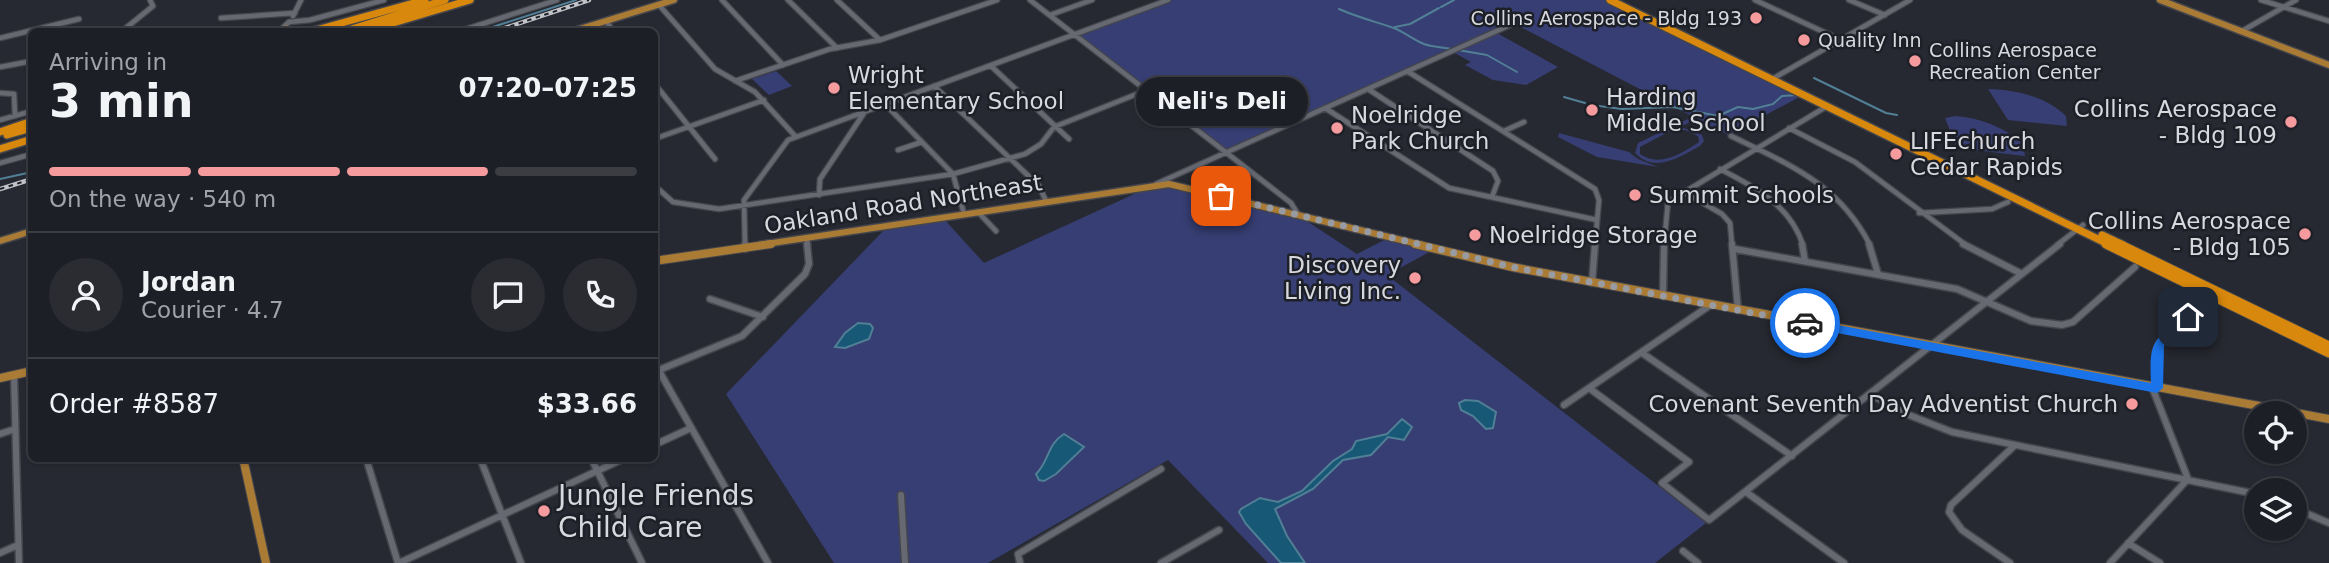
<!DOCTYPE html>
<html lang="en">
<head>
<meta charset="utf-8">
<style>
	body { margin:0; font-family:"DejaVu Sans",sans-serif; background:#2a2c32; color:#f1f3f6; height:100vh; display:flex; flex-direction:column; font-size:26px; white-space:nowrap }
	* { box-sizing:border-box; margin:0 }
	p { font-size:23px; color:#a0a2a7 }
	.icon { flex:none; width:38px; height:38px; fill:none; stroke:currentColor; stroke-width:2; stroke-linecap:round; stroke-linejoin:round }
	.map { position:relative; flex:1; overflow:hidden }
	.drawer { position:absolute; left:28px; top:28px; width:630px; height:434px; display:flex; flex-direction:column; background:#1d1f26; border-radius:10px; box-shadow:0 2px 5px #0004,0 0 0 2px #3b3d43 }
	.drawer>* { flex:none }
	.fabs { position:absolute; left:2244px; top:401px; display:grid; gap:14px }
	.fabs a { display:grid; place-items:center; width:63px; height:63px; border-radius:50%; background:#1d1f26; box-shadow:0 2px 5px #0004,0 0 0 2px #3b3d43; font-size:35px }
	.pin { position:absolute; display:grid; place-items:center; width:60px; height:60px; color:#fff; margin:-30px; border-radius:14px; box-shadow:0 4px 10px #0006 }
	.courier { position:absolute; display:grid; place-items:center; width:70px; height:70px; margin:-35px; border:5px solid #1a73e8; border-radius:50%; background:#fff; color:#222; box-shadow:0 2px 9px #0007 }
	.bubble { position:absolute; height:49px; border-radius:24px; background:#1d1f26; box-shadow:0 2px 5px #0004,0 0 0 2px #3b3d43; font-size:23px; font-weight:700; line-height:49px; text-align:center }
	.overview em { font-style:normal; font-weight:700 }
	.overview div { display:flex; flex-direction:column-reverse }
	.overview { display:flex; align-items:center; justify-content:space-between; height:119px; padding:0 21px }
	h1 { font-size:46px; font-weight:700; line-height:52px }
	.bar { display:grid; grid-template-columns:repeat(4,1fr); gap:10px 7px; align-content:center; height:84px; padding:0 21px }
	.bar i { height:9px; border-radius:5px; background:#3b3d43 }
	.bar .on { background:#f59b9e }
	.bar p { grid-column:span 4 }
	.line { display:flex; align-items:center; gap:18px; padding:0 21px; border-top:2px solid #3b3d43 }
	.line div { flex:1 }
	.round { display:grid; place-items:center; flex:none; width:74px; height:74px; border-radius:37px; background:#2a2c32 }
	.map>svg:first-child { display:block }
	.green { fill:#373e73; fill-rule:evenodd }
	.water { fill:#175876; stroke:#517f95; stroke-width:2 }
	.lines { fill:none; stroke-linecap:round; stroke-linejoin:round }
	.stream { stroke:#517f95; stroke-width:2 }
	.minor-far1-casing { stroke:#44464c; stroke-width:7 }
	.minor-casing { stroke:#44464c; stroke-width:9 }
	.major-far1-casing { stroke:#44464c; stroke-width:9 }
	.major-casing { stroke:#44464c; stroke-width:10 }
	.highway-far1-casing { stroke:#44464c; stroke-width:10 }
	.highway-casing { stroke:#44464c; stroke-width:11 }
	.minor-far1 { stroke:#666872; stroke-width:4.5 }
	.minor { stroke:#666872; stroke-width:6 }
	.major-far1 { stroke:#aa7b35; stroke-width:6 }
	.major { stroke:#aa7b35; stroke-width:8 }
	.highway-far1 { stroke:#d8880c; stroke-width:7 }
	.highway { stroke:#d8880c; stroke-width:9 }
	.rail-casing { stroke:#c1c3c9; stroke-width:4.5 }
	.rail { stroke:#1e2028; stroke-width:2; stroke-dasharray:4.5; stroke-linecap:butt }
	.route { fill:#1a73e8 }
	.done { stroke:#999ba2; stroke-width:7; stroke-dasharray:0 12.6 }
	.poi-dot { fill:#f59b9e; stroke:#1e2028; stroke-width:2.5 }
	.labels { text-anchor:middle; dominant-baseline:central; stroke-width:5; stroke-linejoin:round; paint-order:stroke }
	.far-poi-label { font-size:19px; fill:#d7d9de; stroke:#1e2028; text-anchor:start }
	.poi-label { font-size:23px; fill:#d7d9de; stroke:#1e2028; text-anchor:start }
	.street-label { font-size:23px; fill:#d7d9de; stroke:#1e2028 }
	.near-poi-label { font-size:28px; fill:#d7d9de; stroke:#1e2028; text-anchor:start }
</style>
</head>
<body>
<div class="map">
<svg width="2329" height="563" viewBox="0 0 2329 563">
	<rect width="100%" height="100%" fill="#272932"/>
	<path class="green" d="M 1168,0 L 1610,0 L 1805,94 L 1728,135 L 1513,23 L 1497,33 L 1558,67 L 1526,85 L 1493,80 L 1465,65 L 1471,62 L 1451,51 L 1226,152 L 1077,35 Z
		M 776,71 L 792,86 L 769,95 L 752,79 Z
		M 1988,89 C 2017,90 2045,96 2066,116 L 2067,126 L 2008,120 Z
		M 1955,116 C 1981,118 2003,127 2023,143 L 2025,156 L 1957,148 L 1945,118 Z
		M 1688,119 L 1691,121 L 1681,127 L 1702,135 L 1704,141 L 1700,146 C 1679,157 1655,174 1635,153 L 1638,143 ZM 1672,130 L 1685,130 L 1698,136 L 1699,142 C 1683,153 1659,168 1640,154 L 1640,147 Z
		M 1559,133 L 1629,152 L 1638,159 L 1658,167 L 1597,157 L 1558,137 Z
		M 1156,184 L 1299,216 L 1357,254 L 1388,238 L 1435,249 L 1387,275 L 1706,523 L 1655,563 L 1268,563 L 1168,460 L 988,563 L 834,563 L 726,394 L 885,229 L 943,218 L 984,263 Z"/>
	<path class="water" d="M 858,323 L 870,324 L 873,328 L 869,339 L 845,348 L 835,347 L 845,333 Z
		M 1465,400 L 1478,401 L 1496,412 L 1493,428 L 1486,429 L 1473,416 L 1461,410 L 1459,403 Z
		M 1402,419 L 1412,427 L 1404,440 L 1388,437 L 1371,455 L 1343,460 L 1313,489 L 1275,509 L 1287,536 L 1305,563 L 1281,563 L 1246,524 L 1239,512 L 1241,509 L 1260,498 L 1278,502 L 1302,491 L 1333,461 L 1352,449 L 1356,441 L 1387,434 Z
		M 1064,434 L 1084,447 L 1056,474 L 1044,481 L 1039,480 L 1036,474 C 1049,462 1047,444 1064,434 Z"/>
	<g class="lines">
		<path class="stream" d="M 1441,7 L 1454,0
			M 1339,9 C 1357,17 1373,21 1391,27 C 1402,30 1413,40 1424,44 C 1432,47 1442,47 1451,49
			M 1395,27 L 1410,24 L 1439,8
			M 477,32 L 576,0
			M 1458,50 L 1487,55 L 1517,72
			M 1814,78 L 1886,113 L 1897,115
			M 1564,97 L 1585,103
			M 1599,106 L 1622,109 L 1673,107 L 1718,116 L 1738,107 L 1753,109 L 1773,104 L 1782,96 L 1798,95
			M 0,179 L 32,172"/>
		<g class="minor-far1-casing">
			<path id="minor-far1" d="M 722,0 L 783,65
				M 788,0 L 837,48
				M 837,0 L 880,40
				M 1030,0 L 1291,203 L 1299,216
				M 1755,0 L 1843,41
				M 1849,0 L 1885,15
				M 2261,0 L 2329,21
				M 659,5 L 715,69 L 755,92 L 796,137
				M 1050,15 L 1092,0
				M 293,16 L 301,0
				M 221,18 L 295,13
				M 606,21 L 614,32
				M 289,22 L 310,20 L 384,0
				M 2242,31 L 2296,0
				M 121,32 L 153,6 L 150,0
				M 278,32 L 289,22
				M 457,32 L 557,0
				M 0,38 L 79,19
				M 991,66 L 1069,139
				M 0,67 L 32,61
				M 1407,71 L 1595,189 L 1599,200 L 1595,245
				M 1774,78 L 1910,0
				M 735,81 L 830,49 L 880,40 L 997,0
				M 654,83 L 715,159
				M 934,86 L 1039,186 L 1046,201
				M 1368,89 L 1493,171 L 1498,181 L 1492,197
				M 0,93 L 14,94 L 15,116
				M 885,104 L 953,174 L 964,214
				M 1325,108 L 1449,188 L 1597,220
				M 0,120 L 32,111
				M 1789,128 L 1855,162 L 1966,245
				M 1504,131 L 1524,122
				M 1731,136 C 1790,165 1839,184 1870,245
				M 654,139 L 764,100
				M 898,150 L 922,142
				M 0,163 L 32,154
				M 1720,169 C 1755,187 1790,205 1803,245
				M 1156,184 L 1510,25
				M 654,185 L 673,202 L 719,209 L 953,174 L 1025,154 L 1041,144 L 1054,127 L 1147,90
				M 1682,191 L 1722,214 L 1730,223 L 1732,245
				M 819,195 L 820,179 L 864,113
				M 978,212 L 996,231
				M 1919,213 L 1992,209 L 2008,202
				M 807,239 L 808,245
				M 745,245 L 744,200 L 788,140 L 1168,0
				M 1664,245 L 1668,202 L 1824,108
				M 2057,245 L 2083,225"/>
		</g>
		<g class="minor-casing">
			<path id="minor" d="M 745,244 L 745,249
				M 1732,244 L 1738,310
				M 1802,244 L 1805,261
				M 1869,244 L 1878,274
				M 1963,244 L 2022,274
				M 1735,249 L 1957,289 L 2031,321 L 2062,325 L 2073,322 L 2135,267
				M 1592,283 L 1595,244
				M 1663,296 L 1664,244
				M 710,299 L 763,317
				M 1642,353 L 1792,456
				M 654,362 L 768,563
				M 659,370 L 742,336 L 805,274 L 809,264 L 807,244
				M 14,375 L 19,563
				M 1589,388 L 1689,462 L 1662,483 L 1709,520 L 2060,244
				M 2157,388 L 2156,352 L 2159,344 L 2205,300
				M 1870,394 L 1909,415 L 1952,432 L 2256,494
				M 1564,405 L 1709,306
				M 0,434 L 15,429
				M 654,445 L 691,428
				M 366,458 L 398,563
				M 480,458 L 521,563
				M 591,458 L 642,563
				M 1746,492 L 1844,563
				M 901,495 L 905,563
				M 2294,508 L 2329,523
				M 2128,543 L 2160,563
				M 1683,551 L 1698,563
				M 0,553 L 18,545
				M 399,563 L 625,458
				M 1020,563 L 1018,554 L 1161,469
				M 1161,563 L 1219,530
				M 2010,563 L 1962,530 L 1949,512 L 1951,505 L 2014,446
				M 2110,563 L 2188,479 L 2152,387"/>
		</g>
		<g class="major-far1-casing">
			<path id="major-far1" d="M 2160,0 L 2329,65
				M 570,32 L 674,0
				M 0,241 L 32,231
				M 759,245 L 1169,184 L 1422,245"/>
		</g>
		<g class="major-casing">
			<path id="major" d="M 1415,244 L 1512,267 L 2329,419
				M 654,261 L 771,244
				M 0,378 L 32,371
				M 243,458 L 266,563"/>
		</g>
		<g class="highway-far1-casing">
			<path id="highway-far1" d="M 1610,0 L 2110,245
				M 286,29 L 286,32
				M 309,32 L 425,0
				M 342,32 L 445,0
				M 363,32 L 470,0
				M 0,132 L 32,121
				M 7,135 L 32,128
				M 0,149 L 32,139
				M 2102,235 L 2123,245"/>
		</g>
		<g class="highway-casing">
			<path id="highway" d="M 2106,244 L 2329,353
				M 2119,244 L 2329,346"/>
		</g>
		<use href="#minor-far1" class="minor-far1"/>
		<use href="#minor" class="minor"/>
		<use href="#major-far1" class="major-far1"/>
		<use href="#major" class="major"/>
		<use href="#highway-far1" class="highway-far1"/>
		<use href="#highway" class="highway"/>
		<g class="rail-casing">
			<path id="rail" d="M 493,32 L 589,0
				M 0,189 L 32,179"/>
		</g>
		<use href="#rail" class="rail"/>
	</g>
	<path class="route" d="M 2183,314 L 2193,317 L 2164,346 L 2163,388 L 2157,393 L 1805,327 L 1799,323 L 1805,319 L 2151,383 C 2149,341 2153,342 2183,314 Z"/>
	<g class="lines">
		<path class="done" d="M 1221,196 L 1512,267 L 1805,323"/>
	</g>
	<g class="poi-dot">
		<circle cx="1756" cy="18" r="7"/>
		<circle cx="1804" cy="40" r="7"/>
		<circle cx="1915" cy="61" r="7"/>
		<circle cx="834" cy="88" r="7"/>
		<circle cx="1592" cy="110" r="7"/>
		<circle cx="2291" cy="122" r="7"/>
		<circle cx="1337" cy="128" r="7"/>
		<circle cx="1896" cy="154" r="7"/>
		<circle cx="1635" cy="195" r="7"/>
		<circle cx="2305" cy="234" r="7"/>
		<circle cx="1475" cy="235" r="7"/>
		<circle cx="1415" cy="278" r="7"/>
		<circle cx="2132" cy="404" r="7"/>
		<circle cx="544" cy="511" r="7"/>
	</g>
	<g class="labels">
		<g class="far-poi-label">
			<text x="1742" y="18" text-anchor="end">Collins Aerospace - Bldg 193</text>
			<text x="1818" y="40">Quality Inn</text>
			<text x="1929" y="50">Collins Aerospace<tspan x="1929" dy="22">Recreation Center</tspan></text>
		</g>
		<g class="poi-label">
			<text x="848" y="75">Wright<tspan x="848" dy="26">Elementary School</tspan></text>
			<text x="1606" y="97">Harding<tspan x="1606" dy="26">Middle School</tspan></text>
			<text x="2277" y="109" text-anchor="end">Collins Aerospace<tspan x="2277" dy="26">- Bldg 109</tspan></text>
			<text x="1351" y="115">Noelridge<tspan x="1351" dy="26">Park Church</tspan></text>
			<text x="1910" y="141">LIFEchurch<tspan x="1910" dy="26">Cedar Rapids</tspan></text>
			<text x="1649" y="195">Summit Schools</text>
			<text x="2291" y="221" text-anchor="end">Collins Aerospace<tspan x="2291" dy="26">- Bldg 105</tspan></text>
			<text x="1489" y="235">Noelridge Storage</text>
			<text x="1401" y="265" text-anchor="end">Discovery<tspan x="1401" dy="26">Living Inc.</tspan></text>
			<text x="2118" y="404" text-anchor="end">Covenant Seventh Day Adventist Church</text>
		</g>
		<g class="street-label">
			<text transform="translate(903 204) rotate(-9)">Oakland Road Northeast</text>
		</g>
		<g class="near-poi-label">
			<text x="558" y="495">Jungle Friends<tspan x="558" dy="32">Child Care</tspan></text>
		</g>
	</g>
</svg>
<div class="fabs">
<a><svg class="icon" aria-label="locate" viewBox="0 0 24 24"><circle cx="12" cy="12" r="6"/><path d="M12 2v4M12 18v4M2 12h4M18 12h4"/></svg></a>
<a><svg class="icon" aria-label="layers" viewBox="0 0 24 24"><path d="M12 4l9 5-9 5-9-5zM3 14l9 5 9-5"/></svg></a>
</div>
<div class="pin" style="left:1221px;top:196px;background:#ea580c"><svg class="icon" aria-label="bag" viewBox="0 0 24 24"><path d="M5 8h14l-1 12H6zM9 8a3 3 0 0 1 6 0"/></svg></div>
<div class="pin" style="left:2188px;top:317px;background:#1f2937"><svg class="icon" aria-label="home" viewBox="0 0 24 24"><path d="M3 11l9-7 9 7M6 9v11h12V9"/></svg></div>
<div class="courier" style="left:1805px;top:323px"><svg class="icon" aria-label="car" viewBox="0 0 24 24"><path d="M5 17H2v-5l4-1 3-4h7l3 4 3 1v5h-3M9 17h6M6 11h13"/><circle cx="7" cy="17" r="2"/><circle cx="17" cy="17" r="2"/></svg></div>
<div class="bubble" style="left:1136px;top:77px;width:172px">Neli's Deli</div>
<section class="drawer">
<div class="overview"><div><h1>3 min</h1><p>Arriving in</p></div><em>07:20–07:25</em></div>
<div class="bar"><i class="on"></i><i class="on"></i><i class="on"></i><i></i><p>On the way · 540 m</p></div>
<div class="line" style="height:126px"><a class="round"><svg class="icon" aria-label="person" viewBox="0 0 24 24"><circle cx="12" cy="8" r="4"/><path d="M4 21q1-7 8-7t8 7"/></svg></a><div><b>Jordan</b><p>Courier · 4.7</p></div><a class="round"><svg class="icon" aria-label="chat" viewBox="0 0 24 24"><path d="M4 5h16v11H9l-5 4z"/></svg></a><a class="round"><svg class="icon" aria-label="phone" viewBox="0 0 24 24"><path d="M5 4h4l2 5-3 2q2 4 5 5l2-3 5 2v4C11 20 4 13 5 4z"/></svg></a></div>
<div class="line" style="height:91px"><div>Order #8587</div><b>$33.66</b></div>
</section>
</div>
</body>
</html>
